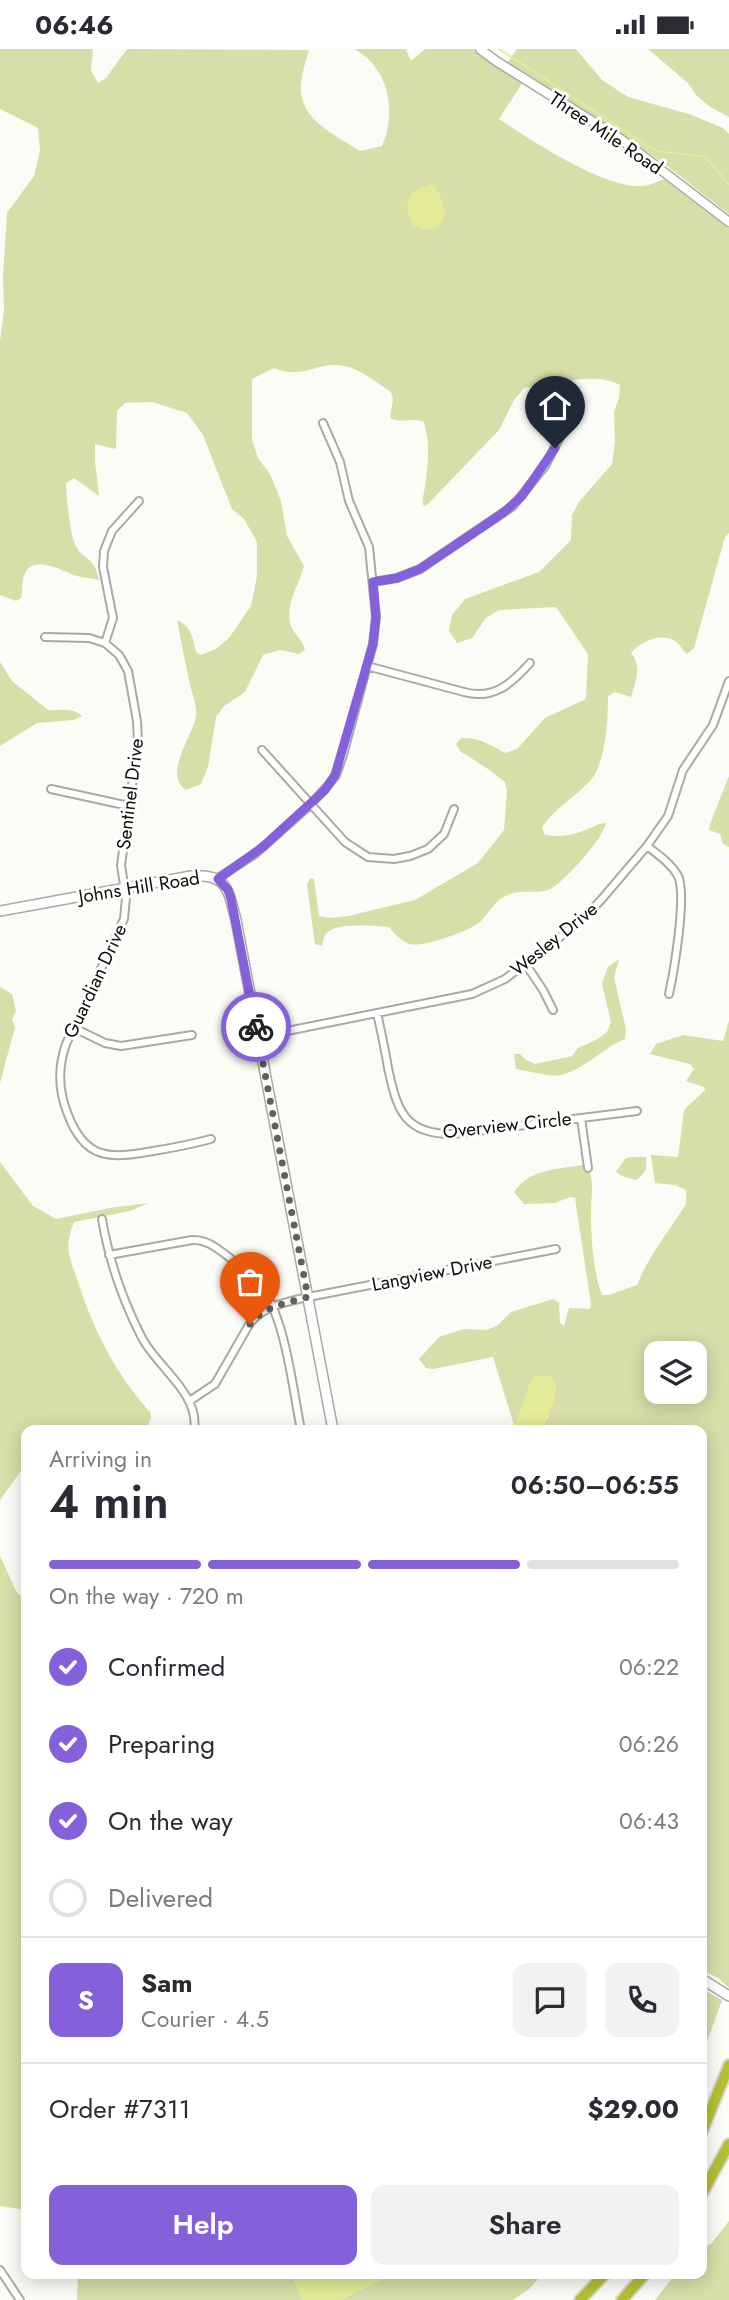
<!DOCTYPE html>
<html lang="en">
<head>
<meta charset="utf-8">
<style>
	body { margin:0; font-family:Jost,sans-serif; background:#f2f2f3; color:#2b2b33; height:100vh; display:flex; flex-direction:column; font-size:26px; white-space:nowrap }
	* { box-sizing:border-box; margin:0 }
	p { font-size:23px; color:#7c7c81 }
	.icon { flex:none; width:38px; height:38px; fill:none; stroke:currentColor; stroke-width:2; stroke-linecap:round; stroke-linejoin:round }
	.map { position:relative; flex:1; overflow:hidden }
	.sheet { position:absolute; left:21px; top:1376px; width:686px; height:854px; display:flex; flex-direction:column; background:#fff; border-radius:14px; box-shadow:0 4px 18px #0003 }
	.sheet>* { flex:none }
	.fabs { position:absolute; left:644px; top:1292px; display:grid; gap:14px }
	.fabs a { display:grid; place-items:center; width:63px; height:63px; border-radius:14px; background:#fff; box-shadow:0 4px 18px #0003; font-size:35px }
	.pin { position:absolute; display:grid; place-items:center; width:60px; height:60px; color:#fff; margin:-72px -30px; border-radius:50% 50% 50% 0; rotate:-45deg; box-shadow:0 0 7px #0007 }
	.pin .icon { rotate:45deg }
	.courier { position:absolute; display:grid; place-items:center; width:70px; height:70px; margin:-35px; border:5px solid #8460db; border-radius:50%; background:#fff; color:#222; box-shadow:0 2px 9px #0007 }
	.headline em { font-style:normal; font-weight:600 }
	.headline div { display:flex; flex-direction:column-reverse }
	.headline { display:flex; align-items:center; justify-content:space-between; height:119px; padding:0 28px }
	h1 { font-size:46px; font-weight:600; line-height:52px }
	.bar { display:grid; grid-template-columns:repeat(4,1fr); gap:10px 7px; align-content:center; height:84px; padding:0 28px }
	.bar i { height:9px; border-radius:5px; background:#e1e1e2 }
	.bar .selected { background:#8460db }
	.bar p { grid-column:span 4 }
	.line { display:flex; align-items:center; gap:18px; padding:0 28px; border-top:2px solid #e1e1e2 }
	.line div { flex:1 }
	.round { display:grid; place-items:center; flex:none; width:74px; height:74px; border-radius:14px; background:#f2f2f3 }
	ol { padding:0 28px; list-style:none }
	li { display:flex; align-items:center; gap:21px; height:77px }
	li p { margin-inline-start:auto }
	li .icon { padding:7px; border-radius:50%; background:#8460db; color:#fff; stroke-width:4 }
	li:last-child { color:#7c7c81 }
	li i { width:38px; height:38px; border:4px solid #e1e1e2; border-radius:50% }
	.primary-button { display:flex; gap:14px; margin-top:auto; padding:14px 28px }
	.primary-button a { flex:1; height:80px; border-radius:14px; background:#8460db; color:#fff; font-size:28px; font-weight:600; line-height:80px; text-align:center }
	.primary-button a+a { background:#f2f2f3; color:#2b2b33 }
	.status { display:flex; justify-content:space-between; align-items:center; height:49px; padding:0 35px; background:#fff; direction:ltr }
	.status svg { height:19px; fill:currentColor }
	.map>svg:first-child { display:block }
	.green { fill:#d7dea8; fill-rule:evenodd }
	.water { fill:#e2eb96 }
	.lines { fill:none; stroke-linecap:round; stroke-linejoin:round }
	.stream { stroke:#e2eb96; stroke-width:2 }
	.minor-casing { stroke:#a9aaa5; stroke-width:10 }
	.tertiary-casing { stroke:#a9aaa5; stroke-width:11 }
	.secondary-casing { stroke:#a9aaa5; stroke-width:12 }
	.motorway-casing { stroke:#d8d8d8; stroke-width:14 }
	.minor { stroke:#fff; stroke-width:6 }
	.tertiary { stroke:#fff; stroke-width:8 }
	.secondary { stroke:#fff; stroke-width:9 }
	.motorway { stroke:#b5bf33; stroke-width:10 }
	.done { stroke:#60615d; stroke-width:7; stroke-dasharray:0 12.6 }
	.route { stroke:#8460db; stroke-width:9 }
	.labels { text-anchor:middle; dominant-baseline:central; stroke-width:6; stroke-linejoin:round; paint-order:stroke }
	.street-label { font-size:19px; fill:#0d0d0b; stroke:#fff }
</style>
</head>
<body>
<div class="status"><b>06:46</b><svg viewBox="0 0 49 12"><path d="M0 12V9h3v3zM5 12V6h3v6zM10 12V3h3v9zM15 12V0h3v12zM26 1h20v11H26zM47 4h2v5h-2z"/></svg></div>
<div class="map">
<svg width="729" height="2251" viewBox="0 0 729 2251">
	<rect width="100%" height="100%" fill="#fbfcf6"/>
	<path class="green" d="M 0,0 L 93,0 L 91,21 L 98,34 L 106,29 L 127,0 L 309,1 C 306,12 302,23 301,34 C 297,70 334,85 360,102 L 382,97 C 397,63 389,18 354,0 L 406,0 L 411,12 L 425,0 L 473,0 L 523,33 L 499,70 C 529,90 608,142 644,137 C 651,136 659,132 665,130 L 729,179 L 729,484 L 725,488 L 694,599 L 687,605 C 682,601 680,595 675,592 C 661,583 640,593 631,604 C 642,618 636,631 631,648 L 615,643 L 608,647 C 608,670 606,714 590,732 C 575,748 554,760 542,778 L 544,785 C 558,790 577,785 590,779 C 596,777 599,774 606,774 C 604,789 566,830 552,839 C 540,846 524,840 510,845 C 495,850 490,863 480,873 C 470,882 422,899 409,895 C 401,892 394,884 389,878 C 374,877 342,874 329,882 C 324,885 323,892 322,897 L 315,895 L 307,836 L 310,829 L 314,830 L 319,867 L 330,869 L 348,867 L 415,851 L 478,814 L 504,781 L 507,742 L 505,733 L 491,722 L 460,702 L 456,695 L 461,689 C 478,688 491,696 505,704 L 517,700 L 545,669 L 586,650 L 588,605 L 556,558 L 499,561 L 486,569 L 472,589 L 457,594 L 449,582 L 452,566 L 465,550 L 539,523 L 571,491 L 572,466 L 579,453 L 612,415 L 615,393 L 614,363 L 619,349 L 620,336 C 597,322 550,335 524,339 L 514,351 L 499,381 L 426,457 L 423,456 C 422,448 425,441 426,432 C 428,411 430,394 424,373 C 413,368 401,375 390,369 L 393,350 L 391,343 C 377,334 361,320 344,317 C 318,311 302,332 274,319 L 252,330 L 252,391 L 258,409 L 270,425 L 281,452 L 287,487 L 304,517 C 299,537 284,556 291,577 C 295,586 303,592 305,601 L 299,605 L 280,601 L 263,606 L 245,643 L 224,657 L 216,668 L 208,718 L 201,735 L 186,741 C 162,725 194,686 196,666 C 197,657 192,644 190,635 C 185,613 181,592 177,571 C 191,577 193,589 196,603 L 201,606 L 216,600 L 229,589 L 251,557 L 257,527 L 257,493 L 244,470 L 232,460 L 203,386 L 187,364 L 152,353 L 125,354 L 117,362 L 116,400 L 95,395 L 95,412 L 99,447 L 74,429 L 66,434 C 66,445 70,485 75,495 C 82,512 95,506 99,531 C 92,529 84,529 77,527 C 63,523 38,506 26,522 C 21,530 23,541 21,549 L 16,552 L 0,546 L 0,292 L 4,261 L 3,229 L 7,164 L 34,127 L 40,102 L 38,79 L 0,60 Z
		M 517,0 L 576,0 L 602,31 L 628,48 L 689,65 L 723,79 L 729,85 L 729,165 L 663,114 L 507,14 Z
		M 648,0 L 729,0 L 729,68 L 709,57 L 696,46 L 688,34 Z
		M 0,613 L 12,632 L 48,661 C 60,662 73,658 82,667 L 74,671 L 37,674 L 0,697 Z
		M 729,727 L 729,798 L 723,795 L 720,785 L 709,781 L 710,775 Z
		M 619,910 L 614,929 L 626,980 L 625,990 C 602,999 586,1020 561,1026 C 548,1028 529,1022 516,1020 L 514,1005 L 520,1005 L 526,1011 L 535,1015 L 572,1007 L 578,999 L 596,991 L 607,983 L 611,973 L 602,935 L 608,918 Z
		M 0,938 L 12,945 L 16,962 L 12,970 L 15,978 L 0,1034 Z
		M 729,972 L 729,1939 L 718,1929 L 702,1921 L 702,1381 L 540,1381 L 549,1366 L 531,1332 L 523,1358 L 514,1376 L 493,1308 L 433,1320 L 426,1319 L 419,1310 L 439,1288 L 464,1280 L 487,1281 L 498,1276 L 511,1263 L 553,1250 L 559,1254 L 560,1274 L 564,1277 L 569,1259 L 590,1260 L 591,1255 L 575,1149 L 570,1148 L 555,1154 L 524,1155 L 514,1143 C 529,1120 558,1120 583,1116 L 586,1124 L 590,1123 C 594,1136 591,1149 591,1163 C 591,1187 593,1224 602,1246 L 609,1246 L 637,1236 C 649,1206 669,1182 686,1155 L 686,1141 L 675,1136 L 655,1134 L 651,1106 L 678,1108 L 684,1061 L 705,1041 L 704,1038 L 686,1032 L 694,1020 L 690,1015 L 650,1005 L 656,995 L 683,986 L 723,992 ZM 656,1304 L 695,1304 L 695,1342 L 656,1342 Z
		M 630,1108 L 646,1108 C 647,1120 646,1124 636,1131 L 622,1127 L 616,1123 L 625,1110 Z
		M 0,1113 L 33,1157 L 56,1170 L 110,1159 L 149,1154 L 130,1162 L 74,1173 C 70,1183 67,1194 69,1205 C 71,1215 76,1226 79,1236 C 95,1284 117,1327 151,1364 L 151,1370 L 145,1381 L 26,1381 L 26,1415 L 0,1451 Z
		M 0,1507 L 16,1542 L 26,1553 L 26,2161 L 0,2157 Z
		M 702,1940 L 722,1951 L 702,2007 Z
		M 729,2172 L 729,2251 L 655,2251 L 676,2224 L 702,2224 L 702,2199 L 711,2195 Z
		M 78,2224 L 294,2224 L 294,2230 L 303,2251 L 77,2251 Z
		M 411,2224 L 544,2224 L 529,2240 L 513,2251 L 340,2251 L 391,2226 L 407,2229 L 412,2227 Z"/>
	<path class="water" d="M 432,135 L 440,146 L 446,165 L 438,179 L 424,181 L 413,176 C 402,152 406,142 432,135 Z
		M 535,1327 L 550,1327 L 556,1335 C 556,1353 549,1366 540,1381 L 510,1381 C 523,1365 525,1339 535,1327 Z
		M 294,2224 L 411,2224 L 412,2227 L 407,2229 L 391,2226 L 340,2251 L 303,2251 L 296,2237 Z"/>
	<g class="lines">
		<path class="stream" d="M 499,0 L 656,102 L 706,108 L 729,136"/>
		<g class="minor-casing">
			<path id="minor" d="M 373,533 L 397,529 L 420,520 L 513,457 L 545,417 L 563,382
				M 45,588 L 89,589 L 105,594 L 119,606 L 128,622 L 137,672 L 138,693 L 121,816 L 126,849 L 124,870 L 66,995 C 58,1018 58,1040 67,1063 C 84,1111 109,1110 153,1102 C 172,1099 192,1095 211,1090
				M 105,594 L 113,569 L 103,518 L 104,502 L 112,482 L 139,452
				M 367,617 L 464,643 C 494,651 511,635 530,614
				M 262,701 L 345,793 L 368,808 L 394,810 L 410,807 L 428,800 L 444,785 L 454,760
				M 51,740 L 129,757
				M 647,797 C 657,805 671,814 678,827 C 687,846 674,922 669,945
				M 218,829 L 255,805 L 311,755 L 330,734 L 336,726 L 343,706 L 373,595 L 376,568 L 369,498 L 349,452 L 340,413 L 323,374
				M 525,914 L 543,941 L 553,961
				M 377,964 C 381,982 385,1000 388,1019 C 397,1061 404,1086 454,1085 L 637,1062
				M 72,978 L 105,994 L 121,997 L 192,986
				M 257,988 L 472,945 L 505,930 L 582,871 L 601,851 L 647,797 L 668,767 L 683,721 L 713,676 L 729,632
				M 581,1069 L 588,1119
				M 102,1170 C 109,1212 123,1252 142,1289 C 158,1319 200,1345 194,1381
				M 109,1206 L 192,1191 C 207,1190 218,1200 230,1209 C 239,1217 252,1224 259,1234 C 286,1269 292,1337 301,1381
				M 191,1351 L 215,1335 L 250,1274 C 264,1257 286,1253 308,1248 L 556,1200
				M 0,2221 L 20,2251"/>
		</g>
		<g class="tertiary-casing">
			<path id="tertiary" d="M 480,0 L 496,12 L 622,91 L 729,173"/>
		</g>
		<g class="secondary-casing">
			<path id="secondary" d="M 0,862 L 191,827 C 227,824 228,840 236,871 L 333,1381
				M 702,1930 L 729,1947"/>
		</g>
		<g class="motorway-casing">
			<path id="motorway" d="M 702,2083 L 729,2016
				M 702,2145 L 729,2095
				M 580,2251 L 606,2224
				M 622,2251 L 646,2224"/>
		</g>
		<use href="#minor" class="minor"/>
		<use href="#tertiary" class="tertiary"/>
		<use href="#secondary" class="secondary"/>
		<use href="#motorway" class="motorway"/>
	</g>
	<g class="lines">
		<path class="done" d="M 250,1275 C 264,1257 287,1254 308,1248 L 256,978"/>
		<path class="route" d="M 256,978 L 231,850 L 228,841 L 218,830 L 264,797 L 325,741 L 335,726 L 373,595 L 376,568 L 373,533 L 397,529 L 420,520 L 503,464 L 522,447 L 555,399"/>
	</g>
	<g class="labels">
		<g class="street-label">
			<text transform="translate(606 84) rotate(34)">Three Mile Road</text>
			<text transform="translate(130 745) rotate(-83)">Sentinel Drive</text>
			<text transform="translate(139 838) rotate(-9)">Johns Hill Road</text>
			<text transform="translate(554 890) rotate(-39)">Wesley Drive</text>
			<text transform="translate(95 932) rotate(-65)">Guardian Drive</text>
			<text transform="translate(507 1076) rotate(-6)">Overview Circle</text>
			<text transform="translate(432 1224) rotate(-11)">Langview Drive</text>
		</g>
	</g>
</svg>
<div class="fabs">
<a><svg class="icon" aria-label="layers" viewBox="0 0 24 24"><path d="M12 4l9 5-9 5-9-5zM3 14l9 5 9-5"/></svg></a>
</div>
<div class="pin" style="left:250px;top:1275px;background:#ea580c"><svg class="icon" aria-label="bag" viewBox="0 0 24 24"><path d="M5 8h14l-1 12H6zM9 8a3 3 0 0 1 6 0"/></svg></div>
<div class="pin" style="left:555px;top:399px;background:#1f2937"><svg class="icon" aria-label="home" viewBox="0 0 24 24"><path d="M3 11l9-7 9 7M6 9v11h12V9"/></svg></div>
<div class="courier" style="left:256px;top:978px"><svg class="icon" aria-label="bike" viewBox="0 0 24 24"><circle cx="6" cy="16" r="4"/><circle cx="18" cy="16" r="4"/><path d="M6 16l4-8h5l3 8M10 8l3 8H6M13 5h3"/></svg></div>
<section class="sheet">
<div class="headline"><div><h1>4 min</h1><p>Arriving in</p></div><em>06:50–06:55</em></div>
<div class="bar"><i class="selected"></i><i class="selected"></i><i class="selected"></i><i></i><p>On the way · 720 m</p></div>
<ol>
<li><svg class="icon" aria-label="check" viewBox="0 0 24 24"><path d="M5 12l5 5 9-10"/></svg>Confirmed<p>06:22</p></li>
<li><svg class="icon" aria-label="check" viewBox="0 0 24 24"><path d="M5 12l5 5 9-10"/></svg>Preparing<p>06:26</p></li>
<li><svg class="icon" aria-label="check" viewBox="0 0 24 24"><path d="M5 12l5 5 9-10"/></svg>On the way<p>06:43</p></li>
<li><i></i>Delivered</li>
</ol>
<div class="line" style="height:126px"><b class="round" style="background:#8460db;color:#fff">S</b><div><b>Sam</b><p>Courier · 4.5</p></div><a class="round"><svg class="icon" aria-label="chat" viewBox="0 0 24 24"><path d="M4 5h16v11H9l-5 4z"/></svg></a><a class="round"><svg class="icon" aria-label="phone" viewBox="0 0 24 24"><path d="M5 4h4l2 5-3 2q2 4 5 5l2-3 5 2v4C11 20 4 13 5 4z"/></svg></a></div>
<div class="line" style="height:91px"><div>Order #7311</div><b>$29.00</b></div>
<div class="primary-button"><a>Help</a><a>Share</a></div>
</section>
</div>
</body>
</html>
